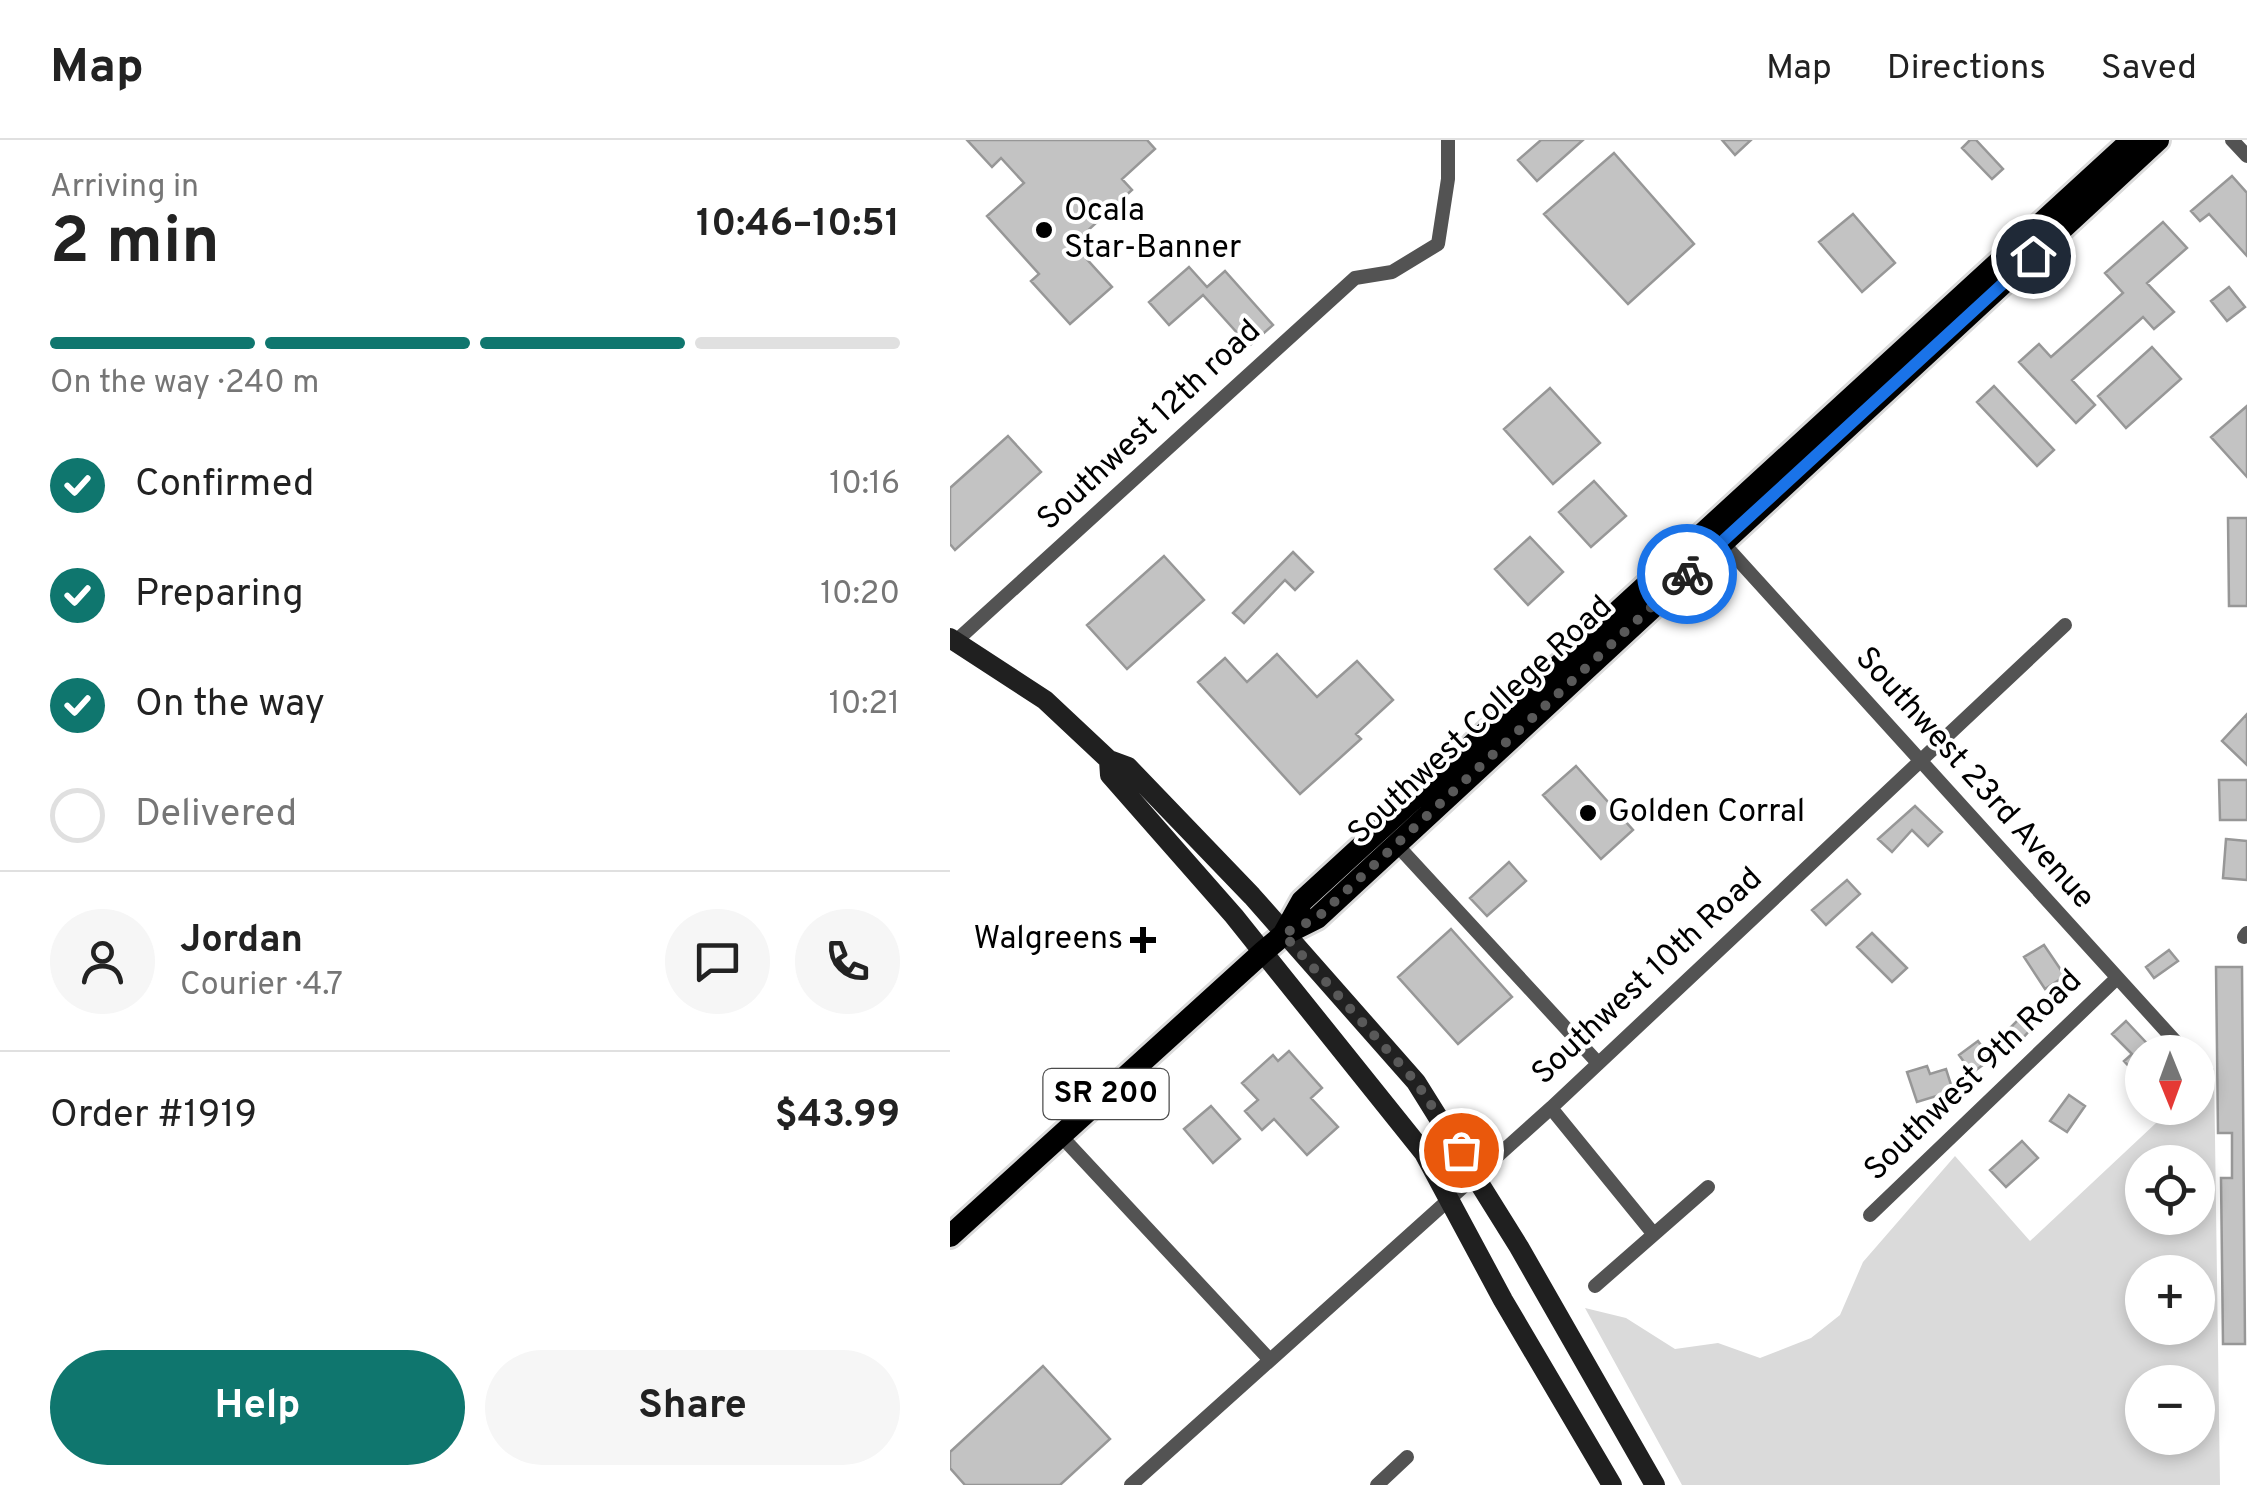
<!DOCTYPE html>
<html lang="en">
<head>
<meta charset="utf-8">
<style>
	body { margin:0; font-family:Overpass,sans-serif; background:#f6f6f6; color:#222; height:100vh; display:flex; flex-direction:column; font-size:38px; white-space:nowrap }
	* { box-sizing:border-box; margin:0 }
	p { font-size:32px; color:#767676 }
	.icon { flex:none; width:55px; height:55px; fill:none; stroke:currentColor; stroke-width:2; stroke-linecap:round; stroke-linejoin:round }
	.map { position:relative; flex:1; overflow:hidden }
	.panel { display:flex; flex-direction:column; background:#fff; width:950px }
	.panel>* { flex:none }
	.needle { width:65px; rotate:179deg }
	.fabs { position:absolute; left:1175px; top:895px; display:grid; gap:20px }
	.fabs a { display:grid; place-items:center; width:90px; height:90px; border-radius:50%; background:#fff; box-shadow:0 5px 15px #0003; font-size:50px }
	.pin { position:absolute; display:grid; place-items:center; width:85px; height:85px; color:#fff; margin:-42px; border:5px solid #fff; border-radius:50%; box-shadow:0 2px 10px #0007 }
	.courier { position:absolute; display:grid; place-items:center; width:100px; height:100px; margin:-50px; border:8px solid #1a73e8; border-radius:50%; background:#fff; color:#222; box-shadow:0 2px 12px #0007 }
	.head em { font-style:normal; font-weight:700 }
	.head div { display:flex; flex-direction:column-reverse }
	.head { display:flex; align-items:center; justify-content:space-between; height:170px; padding:0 50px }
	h1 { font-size:65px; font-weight:700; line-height:75px }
	.bar { display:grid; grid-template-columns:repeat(4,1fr); gap:15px 10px; align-content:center; height:120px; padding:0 50px }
	.bar i { height:12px; border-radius:8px; background:#e0e0e0 }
	.bar .on { background:#0f766e }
	.bar p { grid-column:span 4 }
	.line { display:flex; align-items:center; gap:25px; padding:0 50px; border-top:2px solid #e0e0e0 }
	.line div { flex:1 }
	.round { display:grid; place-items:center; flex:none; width:105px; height:105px; border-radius:52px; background:#f6f6f6 }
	ol { padding:0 50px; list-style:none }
	li { display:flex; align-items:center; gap:30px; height:110px }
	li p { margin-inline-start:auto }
	li .icon { padding:10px; border-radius:50%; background:#0f766e; color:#fff; stroke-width:4 }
	li:last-child { color:#767676 }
	li i { width:55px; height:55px; border:5px solid #e0e0e0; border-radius:50% }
	.button { display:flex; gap:20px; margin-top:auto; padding:20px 50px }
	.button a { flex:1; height:115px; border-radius:60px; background:#0f766e; color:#fff; font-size:40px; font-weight:700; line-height:115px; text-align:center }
	.button a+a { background:#f6f6f6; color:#222 }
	header { display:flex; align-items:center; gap:60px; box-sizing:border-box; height:140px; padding:0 50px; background:#fff; border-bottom:2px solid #e0e0e0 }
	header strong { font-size:48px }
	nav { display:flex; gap:55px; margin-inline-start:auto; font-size:35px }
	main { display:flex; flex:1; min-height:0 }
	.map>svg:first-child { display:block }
	.green { fill:#dadada; fill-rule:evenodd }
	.building { fill:#c3c3c3; stroke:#979797; stroke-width:2.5 }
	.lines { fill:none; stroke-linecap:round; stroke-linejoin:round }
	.primary-casing { stroke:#dbdbdb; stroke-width:28 }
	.street { stroke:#535353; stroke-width:14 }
	.secondary { stroke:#202020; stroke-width:20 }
	.primary { stroke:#000; stroke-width:22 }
	.done { stroke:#595959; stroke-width:10; stroke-dasharray:0 18 }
	.route { stroke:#1a73e8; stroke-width:12 }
	.poi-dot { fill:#000; stroke:#fff; stroke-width:4 }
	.labels { text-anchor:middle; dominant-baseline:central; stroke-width:8; stroke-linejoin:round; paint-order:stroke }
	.shield { fill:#fff; stroke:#4c4c4c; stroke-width:2.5 }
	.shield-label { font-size:30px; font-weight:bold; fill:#000 }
	.poi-label { font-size:32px; fill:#000; stroke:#fff; text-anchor:start }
	.street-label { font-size:32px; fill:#000; stroke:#fff }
</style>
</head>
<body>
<header>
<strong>Map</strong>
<nav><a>Map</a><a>Directions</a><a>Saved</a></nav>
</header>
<main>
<section class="panel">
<div class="head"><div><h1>2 min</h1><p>Arriving in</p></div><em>10:46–10:51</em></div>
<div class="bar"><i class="on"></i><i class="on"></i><i class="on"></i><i></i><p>On the way · 240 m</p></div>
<ol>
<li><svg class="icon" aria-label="check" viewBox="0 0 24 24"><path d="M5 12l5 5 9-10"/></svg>Confirmed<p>10:16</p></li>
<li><svg class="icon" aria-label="check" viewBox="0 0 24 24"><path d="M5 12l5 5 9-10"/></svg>Preparing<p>10:20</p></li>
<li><svg class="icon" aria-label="check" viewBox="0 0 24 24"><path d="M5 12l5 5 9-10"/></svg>On the way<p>10:21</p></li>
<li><i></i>Delivered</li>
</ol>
<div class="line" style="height:180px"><a class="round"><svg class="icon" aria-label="person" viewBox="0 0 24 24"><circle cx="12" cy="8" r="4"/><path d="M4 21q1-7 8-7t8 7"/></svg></a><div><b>Jordan</b><p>Courier · 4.7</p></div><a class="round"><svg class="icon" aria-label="chat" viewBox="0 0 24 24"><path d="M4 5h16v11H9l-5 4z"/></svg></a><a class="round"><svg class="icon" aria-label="phone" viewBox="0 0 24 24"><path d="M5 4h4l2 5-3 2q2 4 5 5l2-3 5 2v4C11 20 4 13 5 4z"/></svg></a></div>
<div class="line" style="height:130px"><div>Order #1919</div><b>$43.99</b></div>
<div class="button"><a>Help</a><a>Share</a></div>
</section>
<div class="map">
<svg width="1297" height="1345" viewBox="0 0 1297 1345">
	<rect width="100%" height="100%" fill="#fff"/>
	<path class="green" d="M 1264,928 L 1270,1345 L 732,1345 L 635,1168 L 676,1178 L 725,1209 L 768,1203 L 810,1218 L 861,1198 L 890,1175 L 913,1122 L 1005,1016 L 1080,1101 L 1222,968 L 1248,968 L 1248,944 ZM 1192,1022 L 1248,1022 L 1248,1078 L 1192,1078 ZM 1192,1132 L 1248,1132 L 1248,1188 L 1192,1188 ZM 1192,1242 L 1248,1242 L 1248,1298 L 1192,1298 Z"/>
	<path class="building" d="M 17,0 L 197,0 L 205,9 L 172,39 L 182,50 L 123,104 L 162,147 L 120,184 L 81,141 L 89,134 L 37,76 L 74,43 L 51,18 L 42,27 Z
		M 591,0 L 633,0 L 587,41 L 568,20 Z
		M 772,0 L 801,0 L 785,15 Z
		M 1020,0 L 1026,0 L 1053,29 L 1042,39 L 1012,8 Z
		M 664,13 L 744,104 L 678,164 L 594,74 Z
		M 1282,36 L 1297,53 L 1297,116 L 1259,74 L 1250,81 L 1241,71 Z
		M 903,74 L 945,123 L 912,152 L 869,102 Z
		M 1213,82 L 1237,108 L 1197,143 L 1224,172 L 1204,189 L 1193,177 L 1122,240 L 1145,265 L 1126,283 L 1069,222 L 1089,204 L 1101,217 L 1173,153 L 1155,133 Z
		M 239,127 L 257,147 L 275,131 L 323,185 L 299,206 L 253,155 L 219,185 L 199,162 Z
		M 1279,147 L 1295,167 L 1277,181 L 1261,161 Z
		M 1202,207 L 1231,239 L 1176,288 L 1148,256 Z
		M 1044,246 L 1104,310 L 1087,326 L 1027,262 Z
		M 600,248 L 650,303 L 603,344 L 554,289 Z
		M 1297,266 L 1297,337 L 1261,297 Z
		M 58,296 L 91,332 L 5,410 L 0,404 L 0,348 Z
		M 644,341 L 676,376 L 641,407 L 609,372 Z
		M 1278,378 L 1297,378 L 1297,466 L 1279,466 Z
		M 580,397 L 613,432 L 578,465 L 545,429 Z
		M 343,412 L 363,432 L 345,450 L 335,440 L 294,483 L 283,473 Z
		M 214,416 L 254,460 L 177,529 L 137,485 Z
		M 327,514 L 367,557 L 407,521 L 443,560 L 406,594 L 411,599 L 350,654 L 248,542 L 275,518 L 297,542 Z
		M 1297,574 L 1297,625 L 1272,601 Z
		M 626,626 L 683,690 L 651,719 L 593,655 Z
		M 1269,640 L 1297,640 L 1297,680 L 1270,680 Z
		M 965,666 L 992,692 L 978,706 L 962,690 L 942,712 L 928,699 Z
		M 1276,699 L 1297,701 L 1297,740 L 1273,738 Z
		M 559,722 L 576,741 L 537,776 L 520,758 Z
		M 897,740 L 910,754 L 876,785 L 862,770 Z
		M 501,789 L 562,857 L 508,904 L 448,837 Z
		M 922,793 L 957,828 L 942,842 L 907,807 Z
		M 1094,805 L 1115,836 L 1095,849 L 1074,817 Z
		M 1219,810 L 1228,821 L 1204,838 L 1196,827 Z
		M 1266,827 L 1292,827 L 1295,1204 L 1273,1204 L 1271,1038 L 1282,1038 L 1282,993 L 1268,993 Z
		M 1080,868 L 1091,878 L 1072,899 L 1060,888 Z
		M 1176,881 L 1205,912 L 1192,912 L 1192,926 L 1185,933 L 1174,921 L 1182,914 L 1162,894 Z
		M 1028,901 L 1041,919 L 1022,933 L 1009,915 Z
		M 339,911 L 372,948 L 361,958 L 388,987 L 357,1015 L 324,979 L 312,990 L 295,971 L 308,960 L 292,943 L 323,915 L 328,921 Z
		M 977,926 L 980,934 L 996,929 L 1003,951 L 967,962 L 957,932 Z
		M 1119,955 L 1135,966 L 1117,992 L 1100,981 Z
		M 261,966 L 290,999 L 263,1023 L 234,989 Z
		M 1072,1001 L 1088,1018 L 1056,1047 L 1040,1030 Z
		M 93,1226 L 160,1299 L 110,1345 L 15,1345 L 0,1328 L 0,1312 Z"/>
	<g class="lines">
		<g class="primary-casing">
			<path id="primary" d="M 333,795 L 352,761 L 1182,0
				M 0,1096 L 313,812 L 333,795 L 367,778 L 1208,0"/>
		</g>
		<path class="street" d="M 1282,0 L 1297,16
			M 772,402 L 1235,912
			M 6,501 L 405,138 L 442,132 L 488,104 L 498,39 L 498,0
			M 446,704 L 648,923
			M 1294,797 L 1297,793
			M 601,968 L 702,1092
			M 111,996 L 319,1219
			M 920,1075 L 1167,838
			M 645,1146 L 758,1047
			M 181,1345 L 601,968 L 1115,485
			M 427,1345 L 457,1317"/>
		<path class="secondary" d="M 0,498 L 95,560 L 159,620 L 178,627 L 302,756 L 466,942 L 569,1107 L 705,1345
			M 159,620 L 160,635 L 284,776 L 474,1013 L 553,1160 L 662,1345"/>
		<use href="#primary" class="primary"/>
	</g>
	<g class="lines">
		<path class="done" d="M 511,1010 L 466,942 L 333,794 L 367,778 L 737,434"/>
		<path class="route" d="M 737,434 L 1083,116"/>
	</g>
	<g class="poi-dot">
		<circle cx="94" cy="90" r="10"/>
		<circle cx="638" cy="673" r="10"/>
		<path d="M188 785h10v10h10v10h-10v10h-10v-10h-10v-10h10z"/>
	</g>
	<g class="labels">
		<rect class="shield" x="93.5" y="929" width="125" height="50" rx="8"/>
		<g class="shield-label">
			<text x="156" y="954">SR 200</text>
		</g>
		<g class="poi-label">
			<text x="114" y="72">Ocala<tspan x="114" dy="37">Star-Banner</tspan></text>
			<text x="658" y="673">Golden Corral</text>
			<text x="173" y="800" text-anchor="end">Walgreens</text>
		</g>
		<g class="street-label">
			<text transform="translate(200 286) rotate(-43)">Southwest 12th road</text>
			<text transform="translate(531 581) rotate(-43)">Southwest College Road</text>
			<text transform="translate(1024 639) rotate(48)">Southwest 23rd Avenue</text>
			<text transform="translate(698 837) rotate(-43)">Southwest 10th Road</text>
			<text transform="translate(1024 936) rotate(-44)">Southwest 9th Road</text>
		</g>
	</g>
</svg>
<div class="fabs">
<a><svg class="needle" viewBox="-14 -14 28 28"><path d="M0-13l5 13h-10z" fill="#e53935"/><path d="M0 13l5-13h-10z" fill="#767676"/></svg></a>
<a><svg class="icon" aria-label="locate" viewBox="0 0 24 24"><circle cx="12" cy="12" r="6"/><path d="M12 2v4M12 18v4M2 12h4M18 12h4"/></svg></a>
<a>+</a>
<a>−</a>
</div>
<div class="pin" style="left:511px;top:1010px;background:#ea580c"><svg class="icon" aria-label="bag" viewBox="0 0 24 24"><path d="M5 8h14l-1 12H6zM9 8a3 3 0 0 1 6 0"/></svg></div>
<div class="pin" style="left:1083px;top:116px;background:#1f2937"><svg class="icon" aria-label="home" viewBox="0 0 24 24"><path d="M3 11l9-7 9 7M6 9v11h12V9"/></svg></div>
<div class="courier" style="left:737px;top:434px"><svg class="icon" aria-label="bike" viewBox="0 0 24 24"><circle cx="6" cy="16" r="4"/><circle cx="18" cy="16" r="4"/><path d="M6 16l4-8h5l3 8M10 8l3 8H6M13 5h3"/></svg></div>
</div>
</main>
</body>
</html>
